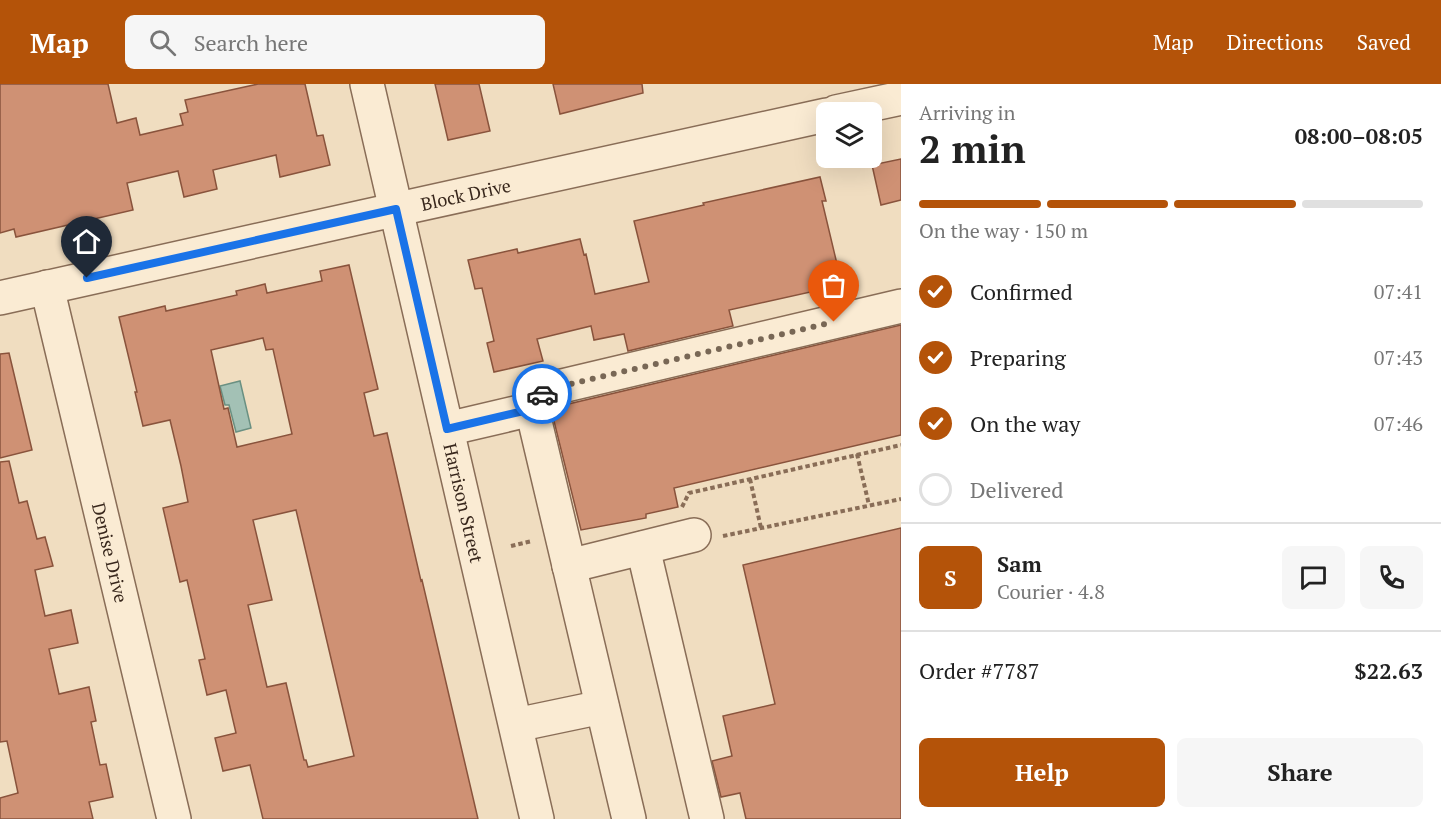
<!DOCTYPE html>
<html lang="en">
<head>
<meta charset="utf-8">
<style>
	body { margin:0; font-family:"PT Serif",serif; background:#f6f6f6; color:#222; height:100vh; display:flex; flex-direction:column; font-size:22px; white-space:nowrap }
	* { box-sizing:border-box; margin:0 }
	p { font-size:20px; color:#767676 }
	.icon { flex:none; width:33px; height:33px; fill:none; stroke:currentColor; stroke-width:2; stroke-linecap:round; stroke-linejoin:round }
	.map { position:relative; flex:1; overflow:hidden }
	.side { display:flex; flex-direction:column; background:#fff; width:540px }
	.side>* { flex:none }
	.tools { position:absolute; left:816px; top:18px; display:grid; gap:12px }
	.tools a { display:grid; place-items:center; width:66px; height:66px; border-radius:9px; background:#fff; box-shadow:0 6px 24px #0002; font-size:30px }
	.pin { position:absolute; display:grid; place-items:center; width:51px; height:51px; color:#fff; margin:-62px -26px; border-radius:50% 50% 50% 0; rotate:-45deg; box-shadow:0 0 6px #0007 }
	.pin .icon { rotate:45deg }
	.courier { position:absolute; display:grid; place-items:center; width:60px; height:60px; margin:-30px; border:4px solid #1a73e8; border-radius:50%; background:#fff; color:#222; box-shadow:0 2px 8px #0007 }
	.head em { font-style:normal; font-weight:700 }
	.head div { display:flex; flex-direction:column-reverse }
	.head { display:flex; align-items:center; justify-content:space-between; height:102px; padding:0 18px }
	h1 { font-size:39px; font-weight:700; line-height:45px }
	.bar { display:grid; grid-template-columns:repeat(4,1fr); gap:9px 6px; align-content:center; height:72px; padding:0 18px }
	.bar i { height:8px; border-radius:4px; background:#e0e0e0 }
	.bar .on { background:#b45309 }
	.bar p { grid-column:span 4 }
	.line { display:flex; align-items:center; gap:15px; padding:0 18px; border-top:2px solid #e0e0e0 }
	.line div { flex:1 }
	.round { display:grid; place-items:center; flex:none; width:63px; height:63px; border-radius:9px; background:#f6f6f6 }
	ol { padding:0 18px; list-style:none }
	li { display:flex; align-items:center; gap:18px; height:66px }
	li p { margin-inline-start:auto }
	li .icon { padding:6px; border-radius:50%; background:#b45309; color:#fff; stroke-width:4 }
	li:last-child { color:#767676 }
	li i { width:33px; height:33px; border:3px solid #e0e0e0; border-radius:50% }
	.button { display:flex; gap:12px; margin-top:auto; padding:12px 18px }
	.button a { flex:1; height:69px; border-radius:9px; background:#b45309; color:#fff; font-size:24px; font-weight:700; line-height:69px; text-align:center }
	.button a+a { background:#f6f6f6; color:#222 }
	header { display:flex; align-items:center; gap:36px; box-sizing:border-box; height:84px; padding:0 30px; background:#b45309; color:#fff }
	header strong { font-size:28px }
	nav { display:flex; gap:33px; margin-inline-start:auto; font-size:21px }
	.search { width:420px; height:54px; background:#f6f6f6; display:flex; align-items:center; gap:15px; box-sizing:border-box; padding:0 21px; border-radius:9px; color:#767676; font-size:22px }
	main { display:flex; flex:1; min-height:0 }
	.map>svg:first-child { display:block }
	.water { fill:#a3c1b5; stroke:#6a9082; stroke-width:1.5 }
	.building { fill:#cf9174; stroke:#89533c; stroke-width:1.5; fill-rule:evenodd }
	.lines { fill:none; stroke-linecap:round; stroke-linejoin:round }
	.minor-casing { stroke:#896d57; stroke-width:36 }
	.path { stroke:#896d57; stroke-width:4; stroke-dasharray:4.5 3; stroke-linecap:butt }
	.minor { stroke:#faebd3; stroke-width:33 }
	.done { stroke:#786755; stroke-width:6; stroke-dasharray:0 10.8 }
	.route { stroke:#1a73e8; stroke-width:8 }
	.labels { text-anchor:middle; dominant-baseline:central; stroke-width:5; stroke-linejoin:round; paint-order:stroke }
	.street-label { font-size:18px; fill:#38271c; stroke:#f7e8d0 }
</style>
</head>
<body>
<header>
<strong>Map</strong>
<div class="search"><svg class="icon" aria-label="search" viewBox="0 0 24 24"><circle cx="10" cy="10" r="6"/><path d="M15 15l6 6"/></svg>Search here</div>
<nav><a>Map</a><a>Directions</a><a>Saved</a></nav>
</header>
<main>
<div class="map">
<svg width="901" height="735" viewBox="0 0 901 735">
	<rect width="100%" height="100%" fill="#f0ddc0"/>
	<path class="water" d="M 240,297 L 251,344 L 236,348 L 229,321 L 225,321 L 220,302 Z"/>
	<path class="building" d="M 0,0 L 108,0 L 117,39 L 136,34 L 140,51 L 183,41 L 180,30 L 188,28 L 185,16 L 258,0 L 305,0 L 317,52 L 323,51 L 330,81 L 280,93 L 276,71 L 213,86 L 217,105 L 184,113 L 178,87 L 127,99 L 133,126 L 16,153 L 14,145 L 0,149 Z
		M 435,0 L 479,0 L 490,47 L 448,56 Z
		M 553,0 L 642,0 L 643,9 L 560,30 Z
		M 901,75 L 901,116 L 881,121 L 872,81 Z
		M 820,93 L 826,117 L 822,117 L 842,201 L 729,226 L 733,242 L 628,267 L 624,250 L 594,256 L 591,242 L 537,255 L 543,277 L 494,288 L 487,259 L 494,257 L 482,204 L 475,205 L 468,176 L 517,165 L 518,169 L 580,155 L 584,171 L 586,170 L 595,210 L 649,198 L 634,137 L 704,121 L 703,119 Z
		M 349,181 L 378,305 L 364,309 L 374,352 L 387,349 L 421,497 L 422,496 L 478,735 L 263,735 L 250,681 L 223,687 L 215,654 L 236,649 L 226,606 L 207,611 L 199,576 L 205,575 L 187,496 L 180,498 L 163,424 L 188,418 L 181,382 L 170,336 L 143,342 L 135,308 L 137,308 L 119,233 L 165,222 L 166,227 L 237,211 L 236,207 L 265,200 L 267,209 L 322,197 L 320,187 ZM 263,254 L 266,266 L 273,265 L 292,350 L 237,363 L 228,324 L 224,325 L 211,266 ZM 296,426 L 354,672 L 308,683 L 306,676 L 304,676 L 286,599 L 267,603 L 248,521 L 272,516 L 253,436 Z
		M 901,241 L 901,351 L 674,404 L 678,423 L 646,430 L 646,434 L 581,446 L 552,329 L 556,323 Z
		M 9,269 L 32,366 L 0,374 L 0,270 Z
		M 9,377 L 19,419 L 27,417 L 37,455 L 45,453 L 53,482 L 35,486 L 45,532 L 71,526 L 78,559 L 49,565 L 59,610 L 89,603 L 96,637 L 91,638 L 100,681 L 106,680 L 113,713 L 89,718 L 93,735 L 0,735 L 0,714 L 18,709 L 7,657 L 0,658 L 0,378 Z
		M 901,444 L 901,735 L 746,735 L 740,709 L 721,713 L 712,677 L 732,672 L 723,632 L 775,620 L 743,481 Z"/>
	<g class="lines">
		<g class="minor-casing">
			<g id="minor">
				<path id="s1" d="M 367,0 L 537,735"/>
				<path d="M 836,28 L 901,14"/>
				<path id="s2" d="M 47,203 L 174,735"/>
				<path id="s3" d="M 0,214 L 362,133 L 826,31"/>
				<path d="M 532,325 L 629,735"/>
				<path d="M 447,345 L 532,325 L 545,306 L 901,222"/>
				<path d="M 643,464 L 707,735"/>
				<path d="M 569,482 L 694,451"/>
				<path d="M 516,641 L 602,623"/>
			</g>
		</g>
		<path class="path" d="M 857,370 L 869,421
			M 750,395 L 761,444
			M 682,423 L 689,409 L 901,361
			M 723,452 L 901,415
			M 511,462 L 532,457"/>
		<use href="#minor" class="minor"/>
	</g>
	<g class="lines">
		<path class="done" d="M 542,310 L 545,306 L 834,238"/>
		<path class="route" d="M 87,194 L 396,125 L 447,345 L 532,325 L 542,310"/>
	</g>
	<g class="labels">
		<g class="street-label">
			<text stroke="none"><textPath href="#s3" startOffset="477">Block Drive</textPath></text>
			<text stroke="none"><textPath href="#s1" startOffset="430">Harrison Street</textPath></text>
			<text stroke="none"><textPath href="#s2" startOffset="273">Denise Drive</textPath></text>
		</g>
	</g>
</svg>
<div class="tools">
<a><svg class="icon" aria-label="layers" viewBox="0 0 24 24"><path d="M12 4l9 5-9 5-9-5zM3 14l9 5 9-5"/></svg></a>
</div>
<div class="pin" style="left:834px;top:238px;background:#ea580c"><svg class="icon" aria-label="bag" viewBox="0 0 24 24"><path d="M5 8h14l-1 12H6zM9 8a3 3 0 0 1 6 0"/></svg></div>
<div class="pin" style="left:87px;top:194px;background:#1f2937"><svg class="icon" aria-label="home" viewBox="0 0 24 24"><path d="M3 11l9-7 9 7M6 9v11h12V9"/></svg></div>
<div class="courier" style="left:542px;top:310px"><svg class="icon" aria-label="car" viewBox="0 0 24 24"><path d="M5 17H2v-5l4-1 3-4h7l3 4 3 1v5h-3M9 17h6M6 11h13"/><circle cx="7" cy="17" r="2"/><circle cx="17" cy="17" r="2"/></svg></div>
</div>
<section class="side">
<div class="head"><div><h1>2 min</h1><p>Arriving in</p></div><em>08:00–08:05</em></div>
<div class="bar"><i class="on"></i><i class="on"></i><i class="on"></i><i></i><p>On the way · 150 m</p></div>
<ol>
<li><svg class="icon" aria-label="check" viewBox="0 0 24 24"><path d="M5 12l5 5 9-10"/></svg>Confirmed<p>07:41</p></li>
<li><svg class="icon" aria-label="check" viewBox="0 0 24 24"><path d="M5 12l5 5 9-10"/></svg>Preparing<p>07:43</p></li>
<li><svg class="icon" aria-label="check" viewBox="0 0 24 24"><path d="M5 12l5 5 9-10"/></svg>On the way<p>07:46</p></li>
<li><i></i>Delivered</li>
</ol>
<div class="line" style="height:108px"><b class="round" style="background:#b45309;color:#fff">S</b><div><b>Sam</b><p>Courier · 4.8</p></div><a class="round"><svg class="icon" aria-label="chat" viewBox="0 0 24 24"><path d="M4 5h16v11H9l-5 4z"/></svg></a><a class="round"><svg class="icon" aria-label="phone" viewBox="0 0 24 24"><path d="M5 4h4l2 5-3 2q2 4 5 5l2-3 5 2v4C11 20 4 13 5 4z"/></svg></a></div>
<div class="line" style="height:78px"><div>Order #7787</div><b>$22.63</b></div>
<div class="button"><a>Help</a><a>Share</a></div>
</section>
</main>
</body>
</html>
